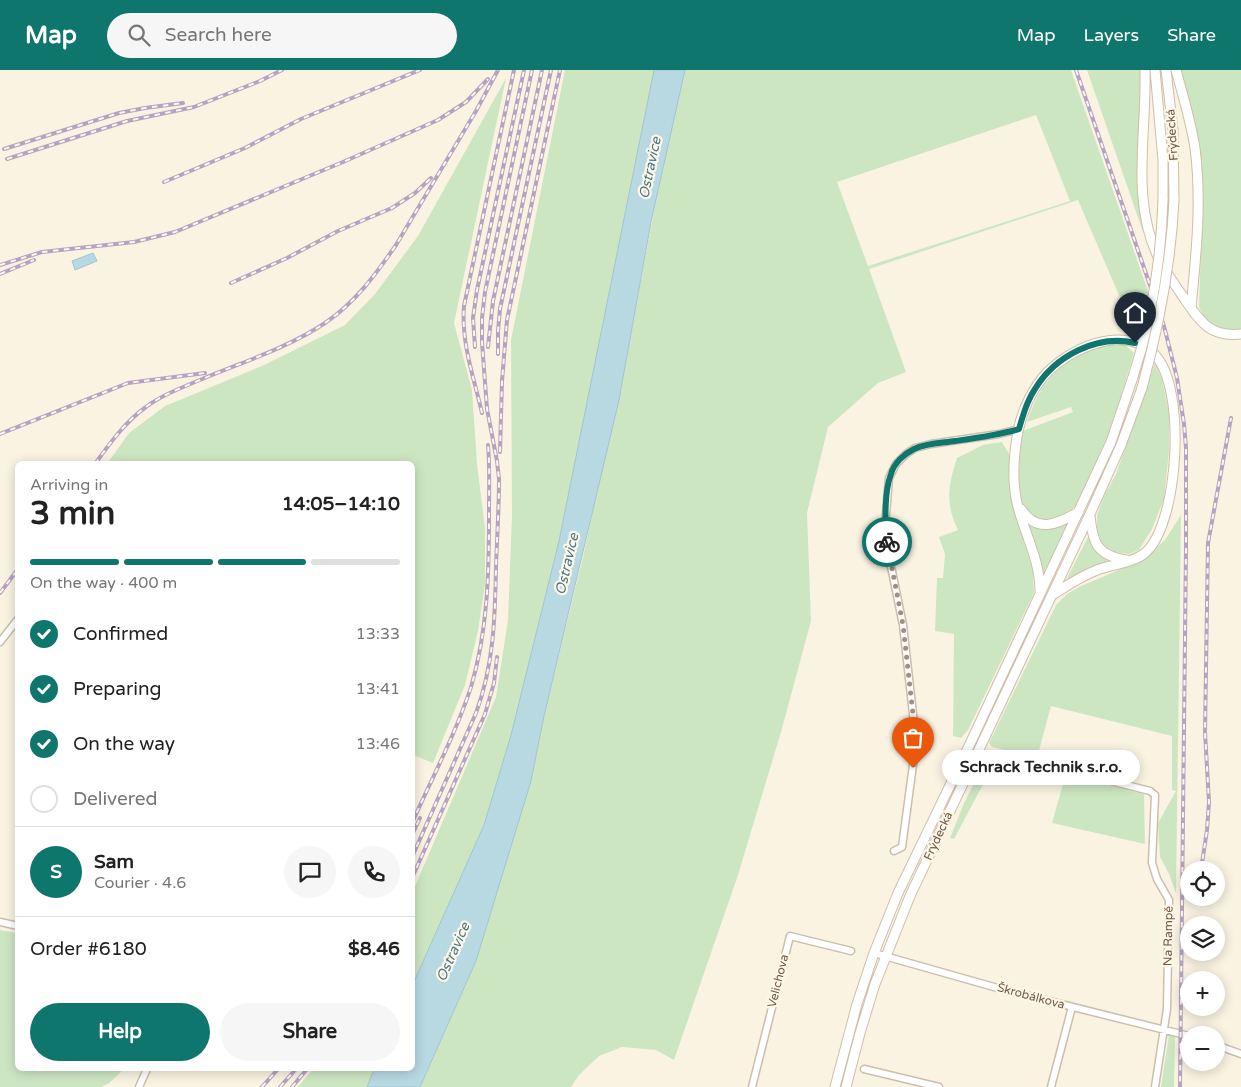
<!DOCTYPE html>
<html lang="en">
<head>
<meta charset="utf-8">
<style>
	body { margin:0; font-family:"Varela Round",sans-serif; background:#f6f6f6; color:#222; height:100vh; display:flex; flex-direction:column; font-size:19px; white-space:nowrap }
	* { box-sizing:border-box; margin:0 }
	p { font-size:16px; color:#767676 }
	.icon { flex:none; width:28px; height:28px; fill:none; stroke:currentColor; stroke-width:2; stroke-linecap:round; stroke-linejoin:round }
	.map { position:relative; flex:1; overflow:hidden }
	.details { position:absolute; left:15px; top:391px; width:400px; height:610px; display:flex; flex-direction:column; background:#fff; border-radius:8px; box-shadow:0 2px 12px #0003 }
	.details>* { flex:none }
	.buttons { position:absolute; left:1180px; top:791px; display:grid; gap:10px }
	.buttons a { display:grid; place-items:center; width:45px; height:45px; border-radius:50%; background:#fff; box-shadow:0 2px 12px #0003; font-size:25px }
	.pin { position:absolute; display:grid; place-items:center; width:42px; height:42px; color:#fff; margin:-51px -21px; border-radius:50% 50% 50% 0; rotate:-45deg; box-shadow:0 0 5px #0007 }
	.pin .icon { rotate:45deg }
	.courier { position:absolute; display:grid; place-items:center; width:50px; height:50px; margin:-25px; border:4px solid #0f766e; border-radius:50%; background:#fff; color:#222; box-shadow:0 1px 6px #0007 }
	.bubble { position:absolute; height:35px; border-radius:18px; background:#fff; box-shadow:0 2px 12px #0003; font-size:16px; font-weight:700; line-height:35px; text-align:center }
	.head em { font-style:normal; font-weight:700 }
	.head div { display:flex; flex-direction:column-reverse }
	.head { display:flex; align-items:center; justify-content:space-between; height:85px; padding:0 15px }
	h1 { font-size:32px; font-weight:700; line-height:38px }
	.bar { display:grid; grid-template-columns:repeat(4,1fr); gap:8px 5px; align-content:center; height:60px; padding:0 15px }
	.bar i { height:6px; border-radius:4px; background:#e0e0e0 }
	.bar .active { background:#0f766e }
	.bar p { grid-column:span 4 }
	.line { display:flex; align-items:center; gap:12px; padding:0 15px; border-top:1px solid #e0e0e0 }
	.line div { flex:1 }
	.round { display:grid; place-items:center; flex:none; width:52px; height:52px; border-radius:26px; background:#f6f6f6 }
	ol { padding:0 15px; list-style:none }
	li { display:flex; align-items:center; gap:15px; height:55px }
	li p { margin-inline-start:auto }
	li .icon { padding:5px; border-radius:50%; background:#0f766e; color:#fff; stroke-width:4 }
	li:last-child { color:#767676 }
	li i { width:28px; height:28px; border:2px solid #e0e0e0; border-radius:50% }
	.primary-button { display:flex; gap:10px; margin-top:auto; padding:10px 15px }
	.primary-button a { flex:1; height:58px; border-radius:30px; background:#0f766e; color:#fff; font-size:20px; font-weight:700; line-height:58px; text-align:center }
	.primary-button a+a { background:#f6f6f6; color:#222 }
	header { display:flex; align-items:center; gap:30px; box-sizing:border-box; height:70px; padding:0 25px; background:#0f766e; color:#fff }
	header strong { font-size:24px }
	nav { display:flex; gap:28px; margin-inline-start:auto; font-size:18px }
	.search { width:350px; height:45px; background:#f6f6f6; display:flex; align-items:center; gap:12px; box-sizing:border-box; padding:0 18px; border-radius:28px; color:#767676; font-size:19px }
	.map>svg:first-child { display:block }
	.green { fill:#cde6c2; fill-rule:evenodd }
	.water { fill:#b8d8e2; stroke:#9fc6d3 }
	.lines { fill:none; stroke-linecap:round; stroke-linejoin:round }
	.street-casing { stroke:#cdbeac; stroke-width:9 }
	.secondary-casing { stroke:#cfbeaa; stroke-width:11 }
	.street { stroke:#fff; stroke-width:6 }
	.secondary { stroke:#fff; stroke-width:9 }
	.rail-casing { stroke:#b6a2c2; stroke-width:4 }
	.rail { stroke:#fef7e7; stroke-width:2; stroke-dasharray:5.5; stroke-linecap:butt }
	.secondary-bridge-casing { stroke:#cfbeaa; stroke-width:11; stroke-linecap:butt }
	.secondary-bridge { stroke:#fff; stroke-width:9 }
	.done { stroke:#a0907f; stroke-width:5; stroke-dasharray:0 9 }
	.route { stroke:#0f766e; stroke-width:6 }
	.labels { text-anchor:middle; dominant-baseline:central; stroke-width:4.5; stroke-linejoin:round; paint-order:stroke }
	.street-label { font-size:12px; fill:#705b4a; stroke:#fef7e7 }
	.water-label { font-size:14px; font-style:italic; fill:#497889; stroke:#fef7e7 }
</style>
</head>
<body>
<header>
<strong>Map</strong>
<div class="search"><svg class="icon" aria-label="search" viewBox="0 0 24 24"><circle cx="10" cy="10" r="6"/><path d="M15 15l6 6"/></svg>Search here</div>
<nav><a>Map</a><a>Layers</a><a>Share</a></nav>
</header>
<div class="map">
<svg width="1241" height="1017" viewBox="0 0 1241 1017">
	<rect width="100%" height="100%" fill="#faf3e2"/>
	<path class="green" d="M 565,0 L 654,0 L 559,471 L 511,665 L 484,755 L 413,914 L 413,821 L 496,627 L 508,550 L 512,445 L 511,270 Z
		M 685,0 L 1071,0 L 1149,224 L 1141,256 L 1133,253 L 1122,232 L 1078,130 L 869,199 L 906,302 L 878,313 L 828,357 L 807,443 L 811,551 L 781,662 L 738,805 L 674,990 L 656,980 L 622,977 L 599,986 L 579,1005 L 571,1017 L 420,1017 L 476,891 L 531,711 L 544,646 L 583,487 L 632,256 L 666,79 ZM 1036,45 L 1070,131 L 868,196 L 837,112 Z
		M 1087,0 L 1141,0 L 1138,116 L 1143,162 Z
		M 1180,0 L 1241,0 L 1241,261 L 1219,259 L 1206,251 L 1199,237 L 1202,145 L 1200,81 Z
		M 506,8 L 454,253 L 472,320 L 477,394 L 485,458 L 485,514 L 478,561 L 465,615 L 433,693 L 413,685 L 412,394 L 107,394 L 129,363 L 165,336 L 262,296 L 345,255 L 375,224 L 418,166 Z
		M 1105,274 L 1124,274 L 1134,283 L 1111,359 L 1079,432 C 1072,441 1060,452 1047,451 C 1038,451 1025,444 1022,435 C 1016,417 1020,381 1023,361 L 1073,342 L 1071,337 L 1027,352 C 1035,329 1045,308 1066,293 C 1077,285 1092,280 1105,274 Z
		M 1155,293 L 1162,309 L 1169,343 L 1169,381 L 1164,429 L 1152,459 L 1139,480 L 1129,484 L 1114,482 L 1103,475 L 1100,468 L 1097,459 L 1097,445 L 1104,426 L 1116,404 Z
		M 1002,372 L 1009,384 L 1012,434 L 1033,501 L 1034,523 L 968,660 L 961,668 L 953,666 L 954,564 L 935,561 L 937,508 L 943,508 L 945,484 L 939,467 L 958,460 C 945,434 948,415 957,388 L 983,375 Z
		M 1181,445 L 1176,823 L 1169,804 L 1160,787 L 1158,753 L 1176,721 L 1172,720 L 1172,666 L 1051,636 L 1037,688 L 992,677 L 989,673 L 1056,535 L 1067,524 L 1081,516 L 1143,490 L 1165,470 Z
		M 1025,450 C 1044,462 1049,458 1069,451 L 1043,507 Z
		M 1089,465 C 1094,479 1100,486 1115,491 L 1064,514 Z
		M 989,684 L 1144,724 L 1145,774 L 1052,753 L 1065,707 L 996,690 L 954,769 L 950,768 L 964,733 Z
		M 0,860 L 17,863 L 18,999 L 136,999 L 135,1001 L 122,1001 L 108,1014 L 101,1017 L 0,1017 Z
		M 1169,965 L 1175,965 L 1174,1017 L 1161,1017 Z
		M 313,999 L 374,999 L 367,1017 L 298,1017 Z"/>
	<path class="water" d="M 654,0 L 685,0 L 651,152 L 619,330 L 544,646 L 531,711 L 476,891 L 420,1017 L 367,1017 L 374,999 L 412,999 L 413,914 L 484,755 L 511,665 L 559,471 Z
		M 93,183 L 97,191 L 75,200 L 72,191 Z"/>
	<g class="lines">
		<g class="street-casing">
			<path id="street" d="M 0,572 L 18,549
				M 1012,686 L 1150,721 L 1155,725 L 1152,793 L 1157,809 L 1169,830 L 1167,939 L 1155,1017
				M 894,781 L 902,777 L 915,680 L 913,644 L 903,555 L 887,477 L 885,456 L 889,408 L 896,394 L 906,384 L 915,378 L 931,374 L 999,364 L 1019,359
				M 0,852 L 18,856
				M 874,883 L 1001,919 L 1189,966
				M 1216,975 L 1241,984
				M 864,999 L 939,1017
				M 139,1017 L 147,999
				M 752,1017 L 790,866 L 851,881
				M 1051,1017 L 1072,937"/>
		</g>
		<g class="secondary-casing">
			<path id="secondary" d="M 1145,0 C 1147,63 1130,130 1159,189 C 1167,204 1177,218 1186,231 C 1202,254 1211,267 1241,264
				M 1155,0 L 1163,90 L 1163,130
				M 1166,0 L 1173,60 L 1174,130
				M 1176,0 C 1183,26 1191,52 1195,78 C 1202,132 1196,185 1191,238
				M 1021,439 C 1038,465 1058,453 1079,442
				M 1090,446 C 1093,474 1097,485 1126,490
				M 1040,521 C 1040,489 1024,463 1017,433 C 1012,411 1014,383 1018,361 C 1022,342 1031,322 1043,307 C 1067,279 1123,253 1154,284 C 1187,316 1179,452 1146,482 C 1136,492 1111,495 1097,500 C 1081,506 1068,515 1054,524
				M 835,1017 L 857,934 L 874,883 L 898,823 L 969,676 L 1111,372 L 1133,307
				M 846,1017 L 860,963 L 875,914 L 910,826 L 1090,444 L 1121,375 L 1142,318"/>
		</g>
		<use href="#street" class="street"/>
		<use href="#secondary" class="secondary"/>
		<g class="rail-casing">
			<path id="rail" d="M 1076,0 L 1164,256 L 1177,308 L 1184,354 L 1186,378 L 1186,478 L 1180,1017
				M 4,79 L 119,43 L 145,38 L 183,33
				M 7,89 L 127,51 L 194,37 L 260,11 L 282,0
				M 164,112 L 245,78 L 301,49 L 420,0
				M 0,195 L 42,182 L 134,172 L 175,162 L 343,92 L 438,50 L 466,32 L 488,9
				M 0,204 L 34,190
				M 231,213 L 287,188 L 338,161 L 392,138 L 415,123 L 431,108
				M 475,277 L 473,248 L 477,220 L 524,0
				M 488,277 L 493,231 L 542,0
				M 498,284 L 498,261 L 500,239 L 551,0
				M 482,343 C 474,308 461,273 464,236 L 514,0
				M 0,364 L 128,313 L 205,303
				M 500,382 L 502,311 L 507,250 L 560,0
				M 95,394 C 110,373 125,352 146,337 C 162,325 181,318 200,310 C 240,293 288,278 325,253 C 355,233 376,204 396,175 L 476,41 L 498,0
				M 0,523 L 18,499
				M 412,753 C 432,708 456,663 471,617 C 488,560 489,502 489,443 C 489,420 490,397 488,375
				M 412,765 L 420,748
				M 412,787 L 476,643 C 494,594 495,548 496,497 C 497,467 499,438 499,409 L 497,391 L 487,339 L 482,272 L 482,248 L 485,222 L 532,0
				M 1201,800 L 1207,760 L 1209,732 L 1205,662 L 1208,473 L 1231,348
				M 412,808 L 485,644 L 494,613 L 497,587
				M 262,1017 L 278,999
				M 280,1017 L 296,999
				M 292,1017 L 307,999"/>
		</g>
		<use href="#rail" class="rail"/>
		<g class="secondary-bridge-casing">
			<path id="secondary-bridge" d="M 1133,307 C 1152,249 1161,190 1163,130
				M 1142,318 C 1159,256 1171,194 1174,130"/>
		</g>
		<use href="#secondary-bridge" class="secondary-bridge"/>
	</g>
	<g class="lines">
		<path class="done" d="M 887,472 L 903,555 L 913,644 L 915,680 L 913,698"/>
		<path class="route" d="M 887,472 C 885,453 884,422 891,404 C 894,393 904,384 914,379 C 926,373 941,373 955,371 C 976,368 998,365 1019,359 C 1023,345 1027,331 1035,319 C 1055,286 1097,264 1135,273"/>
	</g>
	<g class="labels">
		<g class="street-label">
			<text transform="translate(1172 65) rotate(-94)">Frýdecká</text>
			<text transform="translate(938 766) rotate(-65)">Frýdecká</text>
			<text transform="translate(1168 866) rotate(-89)">Na Rampě</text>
			<text transform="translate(778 911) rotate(-76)">Velichova</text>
			<text transform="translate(1031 926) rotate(15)">Škrobálkova</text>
		</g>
		<g class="water-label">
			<text transform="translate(650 98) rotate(-78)">Ostravice</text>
			<text transform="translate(567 494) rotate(-77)">Ostravice</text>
			<text transform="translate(453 882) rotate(-66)">Ostravice</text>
		</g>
	</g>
</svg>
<div class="buttons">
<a><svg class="icon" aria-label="locate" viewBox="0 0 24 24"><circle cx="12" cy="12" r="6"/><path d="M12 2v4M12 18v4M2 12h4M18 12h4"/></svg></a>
<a><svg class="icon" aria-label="layers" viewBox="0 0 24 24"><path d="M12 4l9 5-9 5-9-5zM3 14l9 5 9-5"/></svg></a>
<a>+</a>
<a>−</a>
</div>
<div class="pin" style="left:913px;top:698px;background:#ea580c"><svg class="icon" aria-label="bag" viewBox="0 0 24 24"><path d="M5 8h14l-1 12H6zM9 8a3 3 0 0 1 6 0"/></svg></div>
<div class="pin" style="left:1135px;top:273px;background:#1f2937"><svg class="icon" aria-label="home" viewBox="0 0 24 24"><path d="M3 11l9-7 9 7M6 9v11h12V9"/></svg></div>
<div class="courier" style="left:887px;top:472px"><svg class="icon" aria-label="bike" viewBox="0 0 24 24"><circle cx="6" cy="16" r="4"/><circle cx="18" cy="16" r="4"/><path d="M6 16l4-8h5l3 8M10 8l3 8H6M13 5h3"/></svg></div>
<div class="bubble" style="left:942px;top:680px;width:198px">Schrack Technik s.r.o.</div>
<section class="details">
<div class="head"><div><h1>3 min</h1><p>Arriving in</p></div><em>14:05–14:10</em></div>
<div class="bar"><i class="active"></i><i class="active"></i><i class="active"></i><i></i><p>On the way · 400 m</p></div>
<ol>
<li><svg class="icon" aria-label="check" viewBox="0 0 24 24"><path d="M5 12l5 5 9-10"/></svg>Confirmed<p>13:33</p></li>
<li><svg class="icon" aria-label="check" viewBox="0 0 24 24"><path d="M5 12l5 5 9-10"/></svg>Preparing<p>13:41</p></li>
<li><svg class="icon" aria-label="check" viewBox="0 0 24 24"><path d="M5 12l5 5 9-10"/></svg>On the way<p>13:46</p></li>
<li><i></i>Delivered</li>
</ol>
<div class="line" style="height:90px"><b class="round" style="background:#0f766e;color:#fff">S</b><div><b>Sam</b><p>Courier · 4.6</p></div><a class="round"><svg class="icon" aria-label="chat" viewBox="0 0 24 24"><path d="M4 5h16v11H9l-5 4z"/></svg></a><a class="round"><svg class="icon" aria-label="phone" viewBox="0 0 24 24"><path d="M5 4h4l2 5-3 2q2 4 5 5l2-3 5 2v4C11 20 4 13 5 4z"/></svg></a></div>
<div class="line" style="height:65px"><div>Order #6180</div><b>$8.46</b></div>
<div class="primary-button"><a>Help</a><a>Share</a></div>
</section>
</div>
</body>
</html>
